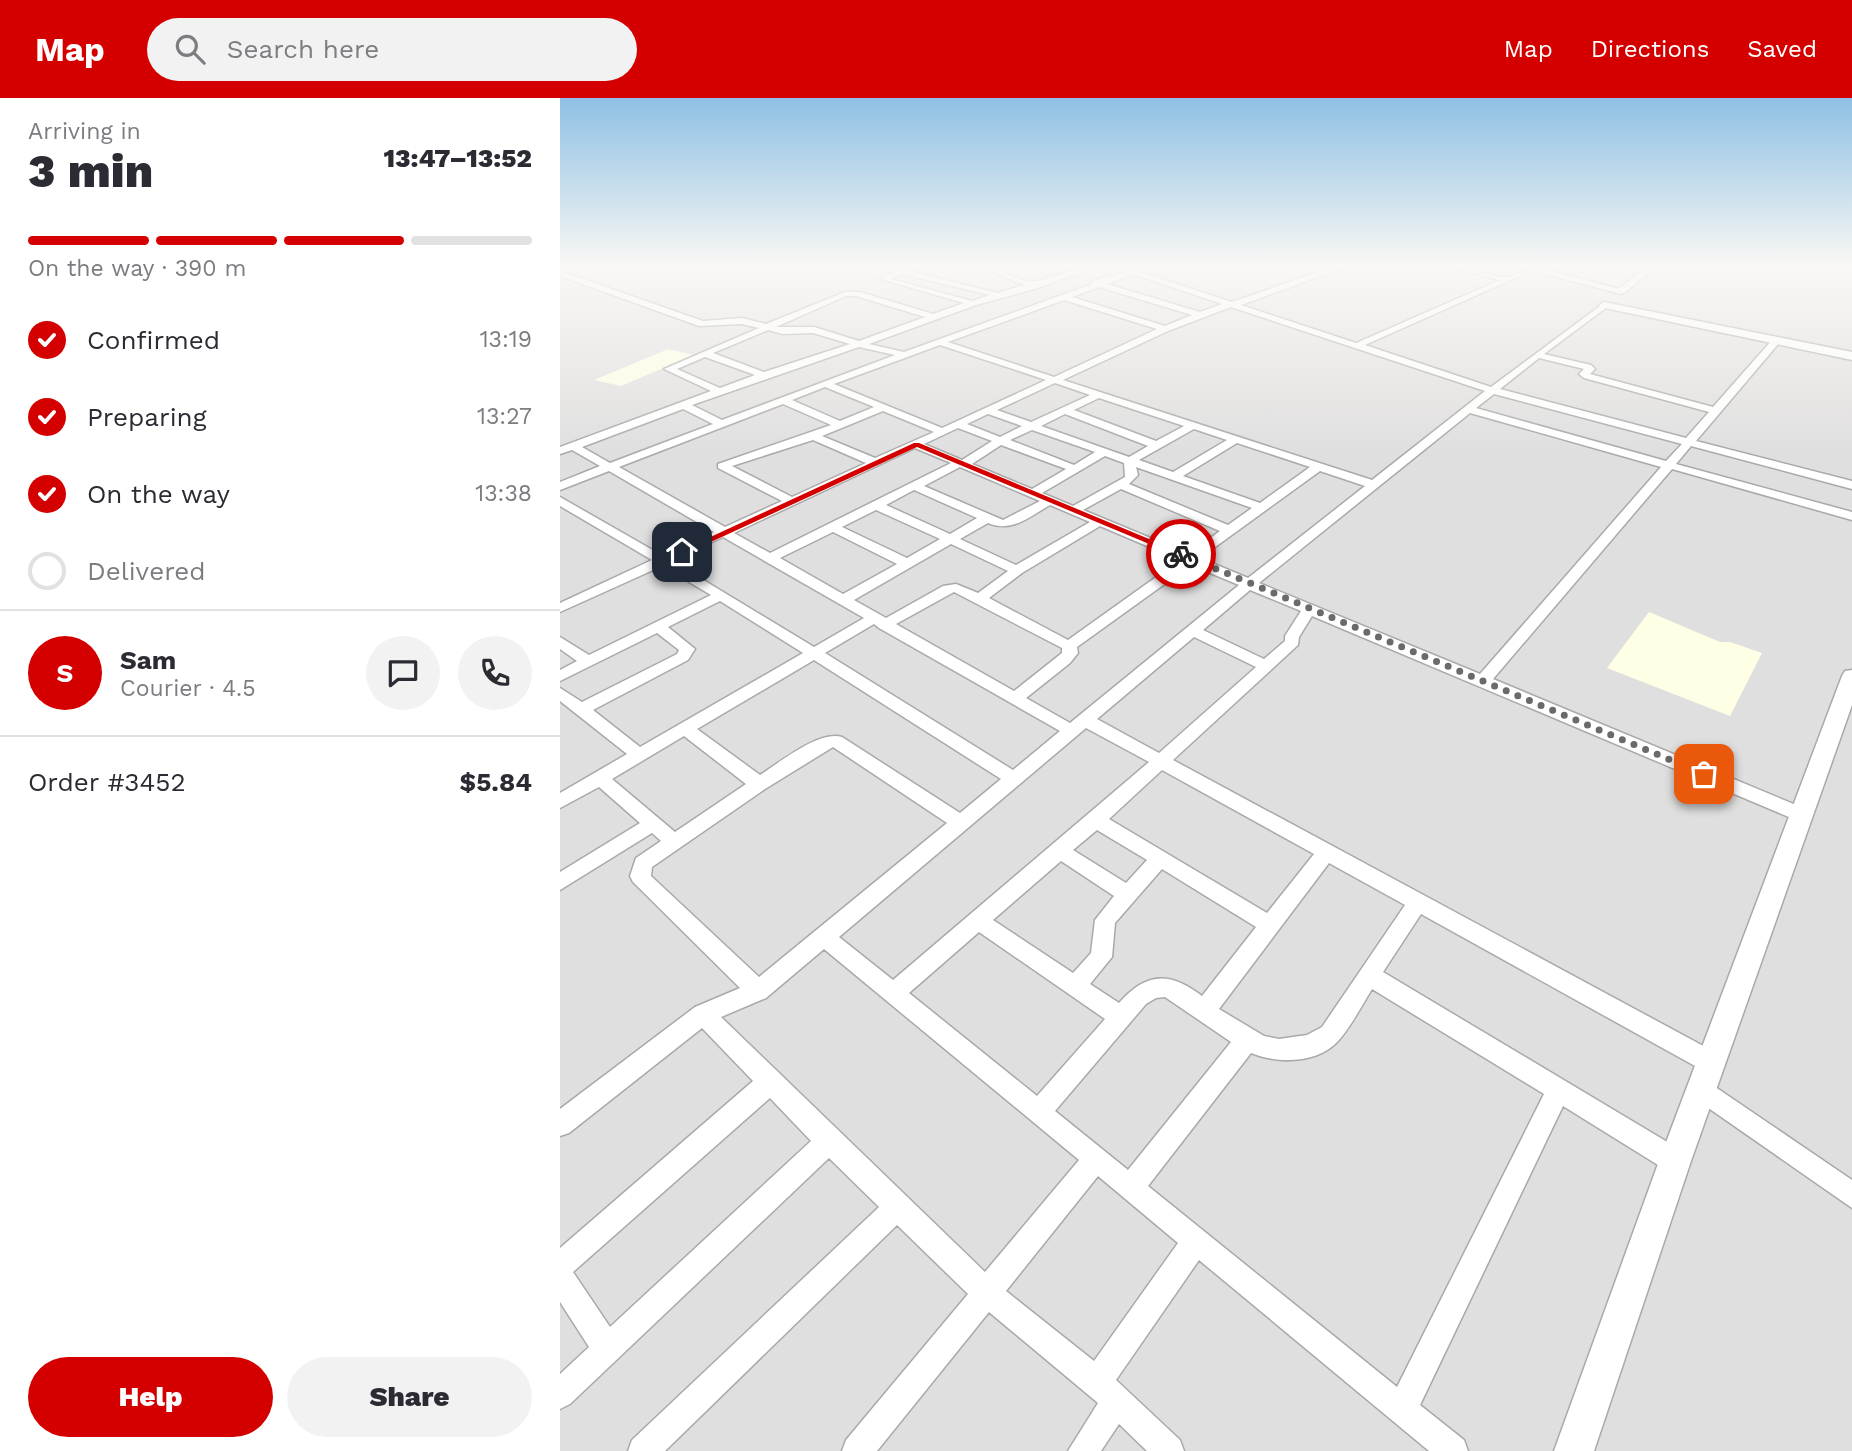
<!DOCTYPE html>
<html lang="en">
<head>
<meta charset="utf-8">
<style>
	body { margin:0; font-family:"Work Sans",sans-serif; background:#f2f2f3; color:#2b2b33; height:100vh; display:flex; flex-direction:column; font-size:26px; white-space:nowrap }
	* { box-sizing:border-box; margin:0 }
	p { font-size:23px; color:#7c7c81 }
	.icon { flex:none; width:38px; height:38px; fill:none; stroke:currentColor; stroke-width:2; stroke-linecap:round; stroke-linejoin:round }
	.map { position:relative; flex:1; overflow:hidden }
	.details { display:flex; flex-direction:column; background:#fff; width:560px }
	.details>* { flex:none }
	.pin { position:absolute; display:grid; place-items:center; width:60px; height:60px; color:#fff; margin:-30px; border-radius:14px; box-shadow:0 4px 10px #0006 }
	.courier { position:absolute; display:grid; place-items:center; width:70px; height:70px; margin:-35px; border:5px solid #d40000; border-radius:50%; background:#fff; color:#222; box-shadow:0 2px 9px #0007 }
	.headline em { font-style:normal; font-weight:800 }
	.headline div { display:flex; flex-direction:column-reverse }
	.headline { display:flex; align-items:center; justify-content:space-between; height:119px; padding:0 28px }
	h1 { font-size:46px; font-weight:800; line-height:52px }
	.bar { display:grid; grid-template-columns:repeat(4,1fr); gap:10px 7px; align-content:center; height:84px; padding:0 28px }
	.bar i { height:9px; border-radius:5px; background:#e1e1e2 }
	.bar .selected { background:#d40000 }
	.bar p { grid-column:span 4 }
	.line { display:flex; align-items:center; gap:18px; padding:0 28px; border-top:2px solid #e1e1e2 }
	.line div { flex:1 }
	.round { display:grid; place-items:center; flex:none; width:74px; height:74px; border-radius:37px; background:#f2f2f3 }
	ol { padding:0 28px; list-style:none }
	li { display:flex; align-items:center; gap:21px; height:77px }
	li p { margin-inline-start:auto }
	li .icon { padding:7px; border-radius:50%; background:#d40000; color:#fff; stroke-width:4 }
	li:last-child { color:#7c7c81 }
	li i { width:38px; height:38px; border:4px solid #e1e1e2; border-radius:50% }
	.primary-button { display:flex; gap:14px; margin-top:auto; padding:14px 28px }
	.primary-button a { flex:1; height:80px; border-radius:42px; background:#d40000; color:#fff; font-size:28px; font-weight:800; line-height:80px; text-align:center }
	.primary-button a+a { background:#f2f2f3; color:#2b2b33 }
	header { display:flex; align-items:center; gap:42px; box-sizing:border-box; height:98px; padding:0 35px; background:#d40000; color:#fff }
	header strong { font-size:33px }
	nav { display:flex; gap:38px; margin-inline-start:auto; font-size:24px }
	.search { width:490px; height:63px; background:#f2f2f3; display:flex; align-items:center; gap:18px; box-sizing:border-box; padding:0 24px; border-radius:38px; color:#7c7c81; font-size:26px }
	main { display:flex; flex:1; min-height:0 }
	.map>svg:first-child { display:block }
	.residential { fill:#e0dfdf }
	.commercial { fill:#f2dad9 }
	.education { fill:#ffffe5 }
	.lines { fill:none; stroke-linecap:round; stroke-linejoin:round }
	.minor-casing { stroke:#a9a9a9; stroke-width:3 }
	.tertiary-casing { stroke:#a9a9a9; stroke-width:3 }
	.minor { fill:#fff; fill-rule:evenodd }
	.tertiary { fill:#fff; fill-rule:evenodd }
	.route { fill:#d40000 }
	.done { stroke:#6b6a68; stroke-width:7; stroke-dasharray:0 12.6 }
</style>
</head>
<body>
<header>
<strong>Map</strong>
<div class="search"><svg class="icon" aria-label="search" viewBox="0 0 24 24"><circle cx="10" cy="10" r="6"/><path d="M15 15l6 6"/></svg>Search here</div>
<nav><a>Map</a><a>Directions</a><a>Saved</a></nav>
</header>
<main>
<section class="details">
<div class="headline"><div><h1>3 min</h1><p>Arriving in</p></div><em>13:47–13:52</em></div>
<div class="bar"><i class="selected"></i><i class="selected"></i><i class="selected"></i><i></i><p>On the way · 390 m</p></div>
<ol>
<li><svg class="icon" aria-label="check" viewBox="0 0 24 24"><path d="M5 12l5 5 9-10"/></svg>Confirmed<p>13:19</p></li>
<li><svg class="icon" aria-label="check" viewBox="0 0 24 24"><path d="M5 12l5 5 9-10"/></svg>Preparing<p>13:27</p></li>
<li><svg class="icon" aria-label="check" viewBox="0 0 24 24"><path d="M5 12l5 5 9-10"/></svg>On the way<p>13:38</p></li>
<li><i></i>Delivered</li>
</ol>
<div class="line" style="height:126px"><b class="round" style="background:#d40000;color:#fff">S</b><div><b>Sam</b><p>Courier · 4.5</p></div><a class="round"><svg class="icon" aria-label="chat" viewBox="0 0 24 24"><path d="M4 5h16v11H9l-5 4z"/></svg></a><a class="round"><svg class="icon" aria-label="phone" viewBox="0 0 24 24"><path d="M5 4h4l2 5-3 2q2 4 5 5l2-3 5 2v4C11 20 4 13 5 4z"/></svg></a></div>
<div class="line" style="height:91px"><div>Order #3452</div><b>$5.84</b></div>
<div class="primary-button"><a>Help</a><a>Share</a></div>
</section>
<div class="map">
<svg width="1292" height="1353" viewBox="0 0 1292 1353">
	<rect width="100%" height="100%" fill="#f2efe9"/>
	<path class="residential" d="M 0,166 L 1292,166 L 1292,1353 L 0,1353 Z"/>
	<path class="commercial" d="M 999,166 L 1008,166 L 1064,180 L 1053,187 L 987,172 Z"/>
	<path class="education" d="M 108,251 L 134,257 L 61,288 L 34,282 Z
		M 1089,514 L 1160,544 L 1170,544 L 1202,555 L 1170,618 L 1047,570 Z"/>
	<g class="lines">
		<g class="minor-casing">
			<path id="minor" d="M 350,166 L 361,166 L 348,173 L 438,195 L 464,187 L 413,166 C 433,166 459,186 475,183 C 499,180 520,166 544,166 L 478,190 L 416,207 L 309,246 L 344,254 L 532,186 L 532,183 L 565,174 L 546,166 C 555,166 566,172 574,171 C 583,169 589,166 597,166 L 580,174 L 672,204 L 782,166 L 793,166 L 681,207 L 796,245 L 940,182 L 881,166 C 903,166 925,179 946,179 C 960,179 972,166 987,166 L 805,247 L 931,289 L 1044,205 L 1047,209 L 984,256 L 1031,267 L 1035,271 L 1030,276 L 1153,309 L 1213,241 L 1219,241 L 1219,245 L 1136,343 L 1292,383 L 1292,391 L 1131,348 L 1116,366 L 1292,414 L 1292,422 L 1112,371 L 933,581 L 1248,712 L 1251,717 L 1248,722 L 1236,722 L 752,518 L 739,539 L 738,547 L 613,662 L 1160,957 L 1164,965 L 1160,973 L 1152,976 L 1144,973 L 861,816 L 823,874 L 1124,1054 L 1128,1063 L 1124,1072 L 1115,1076 L 1106,1072 L 1003,1008 L 860,1307 L 904,1342 L 908,1353 L 869,1353 L 639,1162 L 556,1282 L 620,1342 L 624,1353 L 587,1353 L 559,1326 L 541,1353 L 508,1353 L 538,1305 L 429,1214 L 317,1353 L 282,1353 L 286,1342 L 408,1196 L 337,1127 L 105,1353 L 68,1353 L 72,1342 L 319,1109 L 269,1060 L 10,1306 L 0,1311 L 0,1276 L 29,1249 L 0,1204 L 0,1150 L 193,983 L 142,930 L 9,1035 L 0,1038 L 0,1011 L 135,909 L 180,890 L 73,784 L 70,778 L 76,760 L 101,743 L 92,735 L 0,792 L 0,774 L 80,725 L 39,689 L 0,710 L 0,695 L 67,656 L 0,603 L 0,590 L 22,604 L 117,556 L 119,552 L 97,535 L 0,583 L 0,572 L 17,563 L 0,551 L 0,539 L 29,557 L 151,497 L 102,468 L 0,514 L 0,505 L 92,462 L 0,408 L 0,399 L 103,458 L 154,434 L 49,373 L 0,392 L 0,384 L 40,368 L 12,352 L 0,356 L 0,349 L 151,293 L 104,271 L 199,230 L 182,226 L 139,228 L 0,178 L 0,173 L 143,223 L 182,220 L 206,226 L 285,194 L 300,194 L 373,216 L 404,205 L 320,181 ZM 341,176 L 430,197 L 412,203 L 331,181 ZM 573,176 L 662,206 L 640,214 L 547,186 ZM 539,189 L 632,217 L 605,228 L 512,199 ZM 286,198 L 296,198 L 365,219 L 299,243 L 254,229 L 216,229 ZM 504,202 L 597,231 L 494,279 L 388,244 ZM 671,209 L 925,293 L 812,382 L 503,282 L 608,233 ZM 208,232 L 223,236 L 253,235 L 290,246 L 204,274 L 153,255 ZM 380,247 L 486,282 L 382,330 L 274,286 ZM 299,249 L 335,257 L 162,322 L 132,307 ZM 145,259 L 195,277 L 160,290 L 117,271 ZM 979,260 L 1024,271 L 1019,276 L 1024,280 L 1149,314 L 1126,340 L 940,291 ZM 495,285 L 530,297 L 471,324 L 437,312 ZM 265,289 L 314,309 L 280,323 L 232,302 ZM 934,296 L 1122,346 L 1106,363 L 916,310 ZM 539,300 L 624,328 L 596,343 L 514,312 ZM 223,306 L 271,327 L 158,366 L 158,370 L 222,403 L 165,429 L 59,369 ZM 123,311 L 153,326 L 50,365 L 22,349 ZM 323,313 L 374,334 L 315,360 L 262,338 ZM 910,315 L 1101,369 L 920,576 L 699,485 ZM 428,316 L 462,328 L 440,339 L 407,326 ZM 505,316 L 588,348 L 569,359 L 481,328 ZM 398,330 L 432,343 L 402,362 L 364,346 ZM 634,331 L 667,342 L 613,374 L 579,362 ZM 472,332 L 535,354 L 514,367 L 450,342 ZM 253,342 L 306,365 L 232,399 L 172,368 ZM 677,345 L 750,369 L 700,405 L 623,378 ZM 441,347 L 506,371 L 472,391 L 412,366 ZM 355,350 L 391,365 L 210,455 L 174,435 ZM 545,358 L 564,365 L 565,379 L 513,408 L 482,395 ZM 400,369 L 480,403 L 443,422 L 364,388 ZM 576,369 L 692,410 L 668,427 L 569,386 L 578,377 ZM 760,373 L 805,388 L 688,480 L 640,460 ZM 561,391 L 660,433 L 629,456 L 523,412 ZM 354,392 L 417,420 L 390,436 L 326,407 ZM 490,407 L 530,424 L 456,467 L 400,441 L 428,425 C 452,435 469,419 490,407 ZM 316,412 L 380,441 L 347,460 L 282,429 ZM 540,428 L 620,462 L 508,542 L 429,500 L 462,475 ZM 273,434 L 337,466 L 283,496 L 220,460 ZM 163,439 L 304,520 L 254,549 L 112,463 ZM 391,446 L 448,473 L 418,495 L 396,486 L 383,488 L 326,520 L 294,502 ZM 631,467 L 679,487 L 510,625 L 466,600 L 510,565 L 518,555 L 517,549 ZM 690,492 L 741,513 L 725,538 L 725,543 L 704,561 L 643,532 ZM 394,494 L 502,550 L 502,555 L 454,593 L 336,526 ZM 160,503 L 243,555 L 80,649 L 33,612 L 128,562 L 135,551 L 108,529 ZM 314,526 L 319,530 L 500,633 L 453,672 L 265,555 ZM 634,539 L 696,569 L 599,655 L 537,621 ZM 254,562 L 441,681 L 400,715 L 282,639 C 259,632 219,665 200,677 L 137,631 ZM 526,630 L 589,664 L 333,882 L 279,839 ZM 124,638 L 186,686 L 115,734 L 52,681 ZM 273,649 L 387,725 L 199,879 L 91,778 L 92,769 L 205,691 ZM 602,672 L 754,756 L 707,815 L 549,721 ZM 537,732 L 587,762 L 566,785 L 513,752 ZM 501,763 L 554,798 L 535,822 L 531,855 L 513,875 L 433,822 ZM 769,765 L 845,807 L 762,929 L 747,937 L 719,941 L 704,938 L 659,911 ZM 602,771 L 696,829 L 642,898 C 610,873 586,874 559,905 L 530,886 L 552,859 L 555,825 ZM 419,834 L 545,921 L 477,998 L 349,895 ZM 264,851 L 519,1062 L 425,1174 L 161,919 L 206,900 ZM 812,891 L 984,996 L 837,1289 L 588,1088 L 691,955 C 718,966 758,966 779,942 C 792,927 802,907 812,891 ZM 605,899 L 671,944 L 568,1072 L 495,1013 L 586,906 L 596,900 ZM 210,1000 L 251,1043 L 50,1229 L 13,1174 ZM 538,1078 L 618,1145 L 534,1263 L 446,1193 Z
				M 1091,166 L 1099,166 L 1064,195 L 1058,195 L 1058,191 Z
				M 1142,980 L 1292,1082 L 1292,1110 L 1134,1000 L 1130,992 L 1134,984 Z"/>
		</g>
		<g class="tertiary-casing">
			<path id="tertiary" d="M 947,166 L 966,166 L 1066,193 L 1061,196 Z
				M 1044,204 L 1292,254 L 1292,262 L 1040,209 L 1039,207 Z
				M 1292,572 L 1292,607 L 1131,1063 L 1034,1353 L 994,1353 L 1099,1063 L 1282,578 L 1285,573 Z"/>
		</g>
		<use href="#minor" class="minor"/>
		<use href="#tertiary" class="tertiary"/>
	</g>
	<linearGradient id="sky" x2="0" y2="1"><stop stop-color="#8fc0e4"/><stop offset="0.47" stop-color="#f9f8f5"/><stop offset="1" stop-color="#f9f8f5" stop-opacity="0"/></linearGradient>
	<rect width="1292" height="356" fill="url(#sky)"/>
	<path class="route" d="M 354,345 L 359,345 L 625,456 L 618,458 L 357,349 L 125,456 L 118,454 Z"/>
	<g class="lines">
		<path class="done" d="M 621,456 L 1144,676"/>
	</g>
</svg>
<div class="pin" style="left:1144px;top:676px;background:#ea580c"><svg class="icon" aria-label="bag" viewBox="0 0 24 24"><path d="M5 8h14l-1 12H6zM9 8a3 3 0 0 1 6 0"/></svg></div>
<div class="pin" style="left:122px;top:454px;background:#1f2937"><svg class="icon" aria-label="home" viewBox="0 0 24 24"><path d="M3 11l9-7 9 7M6 9v11h12V9"/></svg></div>
<div class="courier" style="left:621px;top:456px"><svg class="icon" aria-label="bike" viewBox="0 0 24 24"><circle cx="6" cy="16" r="4"/><circle cx="18" cy="16" r="4"/><path d="M6 16l4-8h5l3 8M10 8l3 8H6M13 5h3"/></svg></div>
</div>
</main>
</body>
</html>
